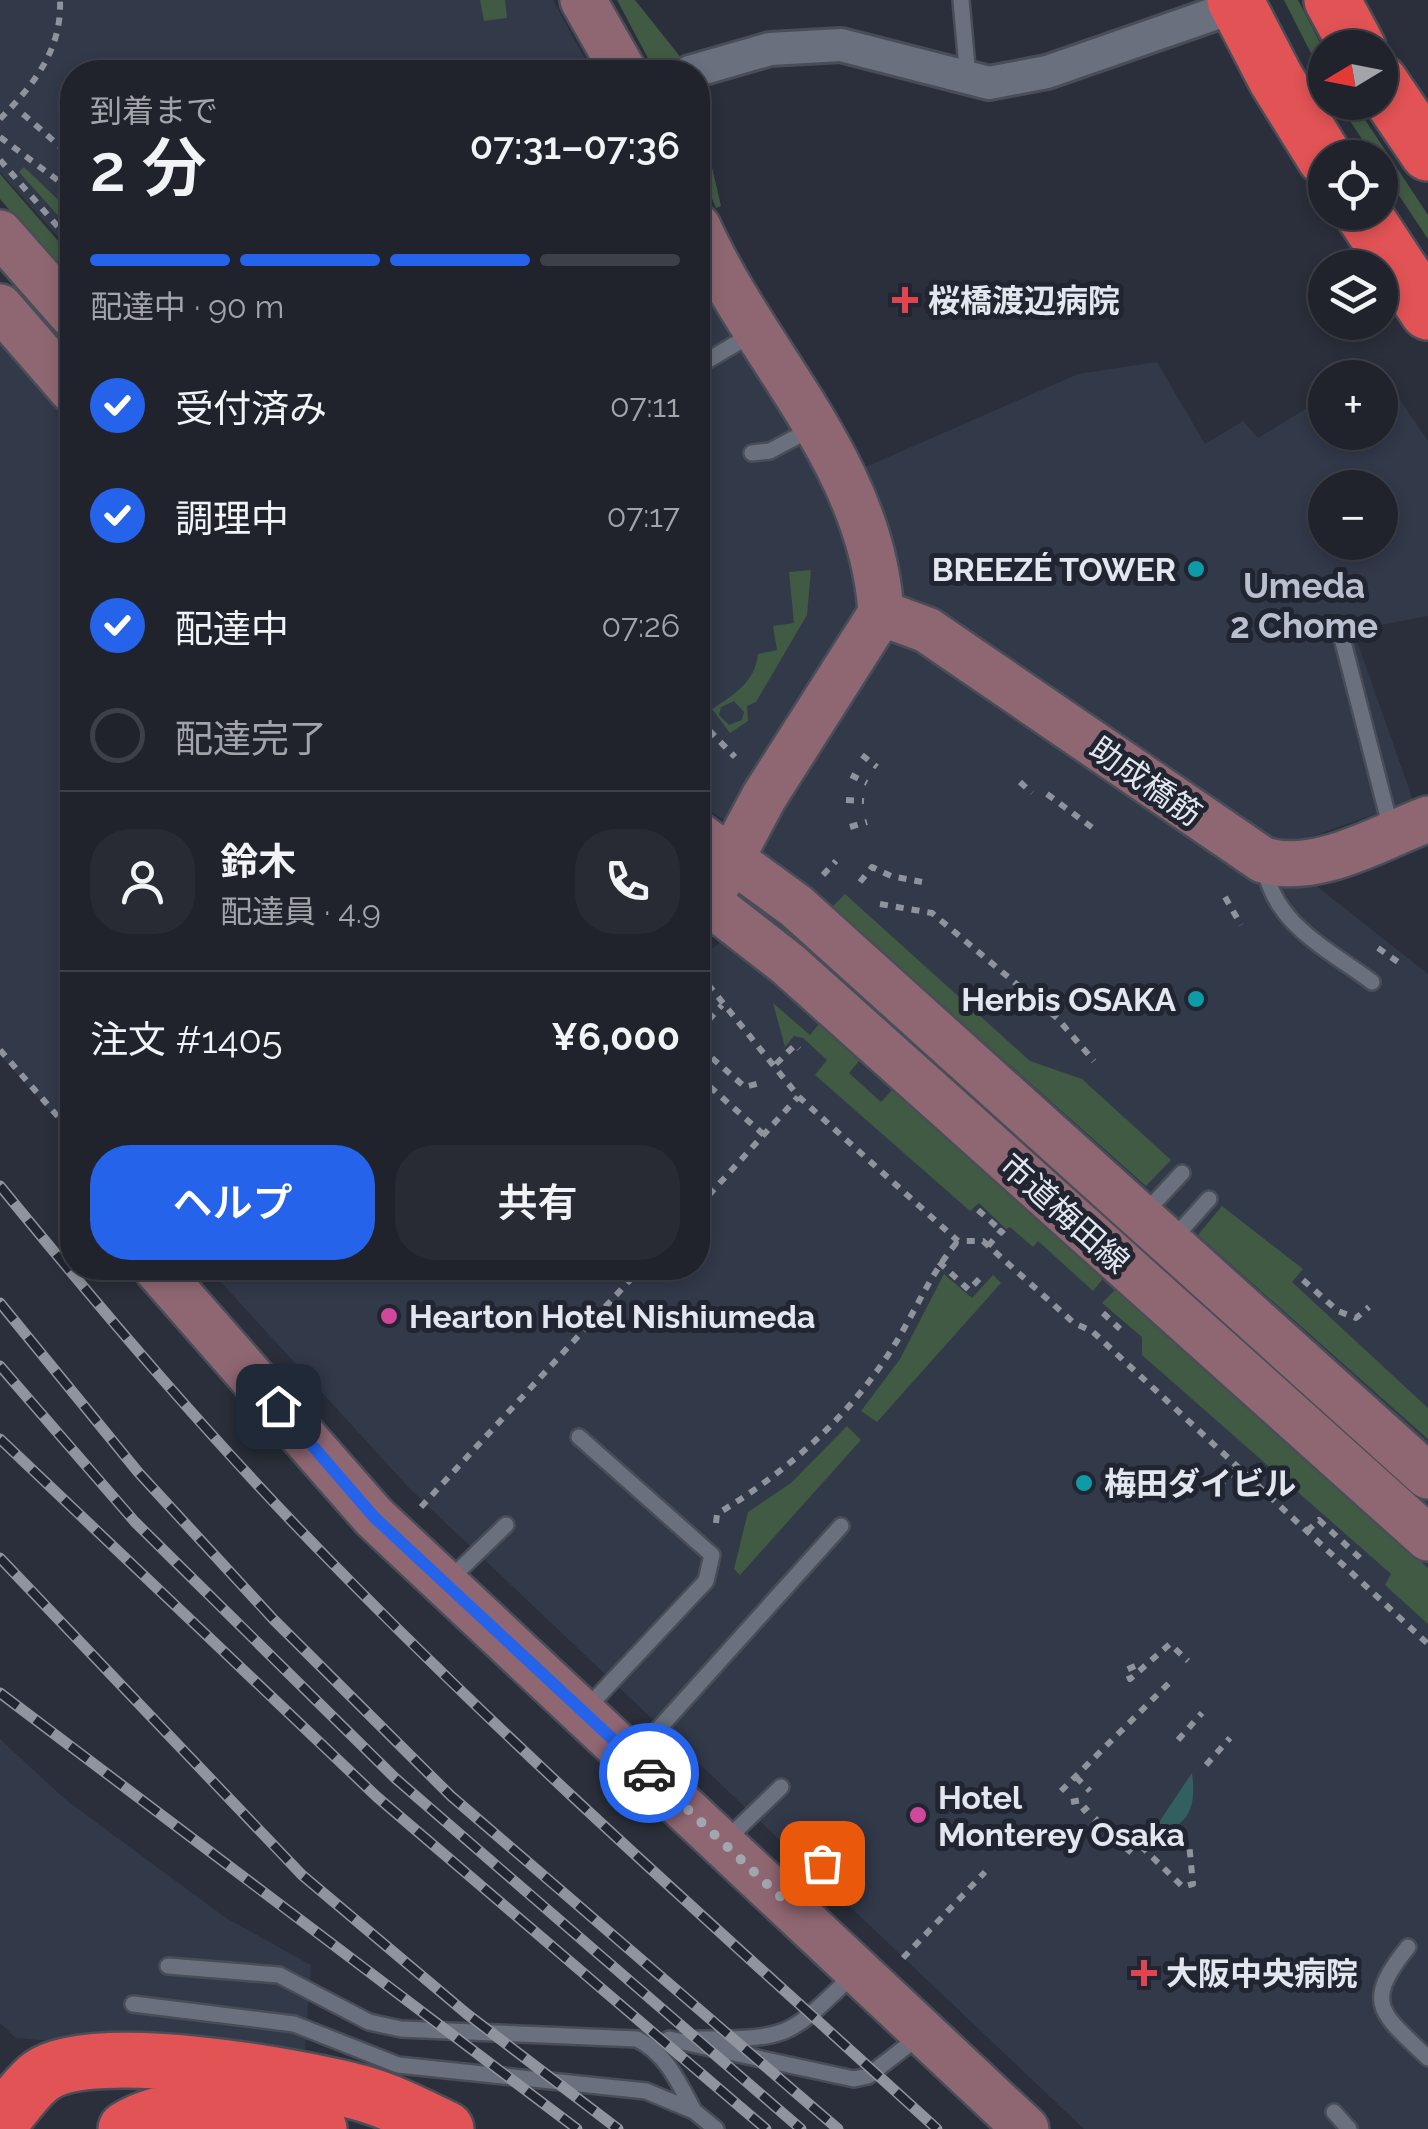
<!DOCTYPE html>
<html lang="ja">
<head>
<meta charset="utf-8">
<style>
	body { margin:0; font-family:Raleway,"Noto Sans JP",sans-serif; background:#282b34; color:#f1f3f6; height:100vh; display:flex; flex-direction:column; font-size:38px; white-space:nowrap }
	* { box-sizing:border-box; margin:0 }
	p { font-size:32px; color:#a2a4a9 }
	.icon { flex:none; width:55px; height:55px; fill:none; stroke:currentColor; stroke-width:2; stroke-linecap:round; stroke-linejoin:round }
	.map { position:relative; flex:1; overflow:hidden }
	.side { position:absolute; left:60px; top:60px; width:650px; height:1220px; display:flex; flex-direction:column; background:#20232c; border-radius:40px; box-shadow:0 5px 15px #0003,0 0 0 2px #3d4048 }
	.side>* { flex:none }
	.needle { width:65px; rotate:260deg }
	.tools { position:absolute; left:1308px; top:30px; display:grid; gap:20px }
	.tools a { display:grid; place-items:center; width:90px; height:90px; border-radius:50%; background:#20232c; box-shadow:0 5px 15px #0003,0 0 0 2px #3d4048; font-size:50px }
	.pin { position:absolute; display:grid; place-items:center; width:85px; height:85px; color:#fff; margin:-42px; border-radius:20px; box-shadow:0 5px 15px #0006 }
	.courier { position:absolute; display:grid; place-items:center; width:100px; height:100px; margin:-50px; border:8px solid #2563eb; border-radius:50%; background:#fff; color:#222; box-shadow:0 2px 12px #0007 }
	.overview em { font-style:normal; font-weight:600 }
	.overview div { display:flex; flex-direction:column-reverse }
	.overview { display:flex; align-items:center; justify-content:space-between; height:170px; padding:0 30px }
	h1 { font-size:65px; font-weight:600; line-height:75px }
	.bar { display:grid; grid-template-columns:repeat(4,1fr); gap:15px 10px; align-content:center; height:120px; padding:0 30px }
	.bar i { height:12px; border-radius:8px; background:#3d4048 }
	.bar .current { background:#2563eb }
	.bar p { grid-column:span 4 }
	.line { display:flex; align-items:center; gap:25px; padding:0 30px; border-top:2px solid #3d4048 }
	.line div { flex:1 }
	.round { display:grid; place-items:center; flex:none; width:105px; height:105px; border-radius:40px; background:#282b34 }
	ol { padding:0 30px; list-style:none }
	li { display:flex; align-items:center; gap:30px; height:110px }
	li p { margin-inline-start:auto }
	li .icon { padding:10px; border-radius:50%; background:#2563eb; color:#fff; stroke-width:4 }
	li:last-child { color:#a2a4a9 }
	li i { width:55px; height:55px; border:5px solid #3d4048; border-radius:50% }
	.cta { display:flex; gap:20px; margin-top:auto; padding:20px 30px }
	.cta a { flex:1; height:115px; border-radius:40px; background:#2563eb; color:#fff; font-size:40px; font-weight:600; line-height:115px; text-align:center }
	.cta a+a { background:#282b34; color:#f1f3f6 }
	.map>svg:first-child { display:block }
	.built { fill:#323949; fill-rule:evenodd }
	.green { fill:#405a44; fill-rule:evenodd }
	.water { fill:#326061 }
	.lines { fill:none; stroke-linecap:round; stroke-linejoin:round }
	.lane-casing { stroke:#494d57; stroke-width:20 }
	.street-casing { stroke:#494d57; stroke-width:38 }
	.secondary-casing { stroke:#494d57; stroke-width:50 }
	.highway-casing { stroke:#494d57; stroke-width:60 }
	.path { stroke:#8f939d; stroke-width:6; stroke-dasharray:8 8; stroke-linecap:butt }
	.lane { stroke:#6b707e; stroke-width:15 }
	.street { stroke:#6b707e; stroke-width:32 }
	.secondary { stroke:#8f6772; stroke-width:45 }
	.highway { stroke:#e25355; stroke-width:55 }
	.rail-casing { stroke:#90949e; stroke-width:11 }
	.rail { stroke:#202531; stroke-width:8; stroke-dasharray:22; stroke-linecap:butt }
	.done { stroke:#a2a6af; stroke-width:10; stroke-dasharray:0 18 }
	.route { stroke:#2563eb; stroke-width:12 }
	.health-dot { fill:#e0444e; stroke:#202531; stroke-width:4 }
	.culture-dot { fill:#0f9aa8; stroke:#202531; stroke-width:4 }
	.hotel-dot { fill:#d1479c; stroke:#202531; stroke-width:4 }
	.labels { text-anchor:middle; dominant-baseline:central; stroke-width:10; stroke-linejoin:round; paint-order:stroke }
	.poi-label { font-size:32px; font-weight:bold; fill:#e2e6ee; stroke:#202531; text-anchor:start }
	.street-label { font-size:32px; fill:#e2e6ee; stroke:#202531 }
	.neighbourhood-label { font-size:35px; font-weight:bold; fill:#b9bfce; stroke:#202531 }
</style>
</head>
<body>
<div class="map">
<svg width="1428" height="2129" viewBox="0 0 1428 2129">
	<rect width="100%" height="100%" fill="#2a2f3b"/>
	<path class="built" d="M 0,0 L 553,0 L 592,72 L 72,72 L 72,252 L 0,172 Z
		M 698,271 L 827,484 L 1078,374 L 1157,362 L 1205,444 L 1243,421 L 1258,438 L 1325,397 L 1325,432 L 1380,432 L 1380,378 L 1356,377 L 1376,365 L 1428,441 L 1428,616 L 1353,630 L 1413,800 L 1297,842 L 1314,884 L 1428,974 L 1428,2129 L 1084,2129 L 411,1490 L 208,1268 L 698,1268 L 698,958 L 753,920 L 752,838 L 698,803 ZM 1325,488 L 1380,488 L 1380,542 L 1325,542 Z
		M 0,342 L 72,425 L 72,1136 L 0,1055 Z
		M 0,1739 L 66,1800 L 226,1918 L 311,1965 L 304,2062 L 16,2038 L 0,2023 Z"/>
	<path class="green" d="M 480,0 L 505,0 L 507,18 L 484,21 Z
		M 617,0 L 635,0 L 682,59 L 658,67 L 649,60 Z
		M 1284,0 L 1298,0 L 1325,52 L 1325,81 Z
		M 1338,103 L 1354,103 L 1428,215 L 1428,239 L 1380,167 L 1380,158 L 1374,157 Z
		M 698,107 L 721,206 L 716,208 L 698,166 Z
		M 24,167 L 72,213 L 72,231 L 19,172 Z
		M 0,174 L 72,257 L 72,282 L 0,199 Z
		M 811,570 L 807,615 L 756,702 L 747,706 L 748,721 L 730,733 L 712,709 C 734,695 755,682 758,654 L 777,650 L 773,626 L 794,623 L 789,572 ZM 734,701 L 744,712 L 742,720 L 729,725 L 719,715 L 721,707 Z
		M 845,894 L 1030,1061 L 1082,1079 L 1171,1160 L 1146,1186 L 832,907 Z
		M 773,1003 L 810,1035 L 819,1024 L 860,1060 L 849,1073 L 881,1102 L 894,1088 L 1105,1276 L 1093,1291 L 1038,1241 L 1033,1247 L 1010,1227 L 1006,1229 L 979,1203 L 970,1211 L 815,1075 L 827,1060 L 803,1038 L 794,1036 L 785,1047 Z
		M 1222,1206 L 1303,1269 L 1292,1282 L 1428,1408 L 1428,1439 L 1198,1235 Z
		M 944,1274 L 972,1298 L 993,1275 L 1001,1283 L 877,1422 L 861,1411 L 900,1359 Z
		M 1117,1288 L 1428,1568 L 1428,1624 L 1385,1585 L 1391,1574 L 1142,1355 L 1142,1337 L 1102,1303 Z
		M 847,1426 L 861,1440 L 740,1575 L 734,1569 L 748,1512 L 791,1483 Z"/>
	<path class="water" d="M 1192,1773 C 1197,1808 1188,1829 1151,1834 Z"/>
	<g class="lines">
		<g class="lane-casing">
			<path id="lane" d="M 961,0 L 968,78
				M 698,366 L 754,333
				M 752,453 L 770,451 L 813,428
				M 1341,634 L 1391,829
				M 1264,865 C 1274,925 1327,948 1372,982
				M 1143,1215 L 1182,1173
				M 1172,1240 L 1209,1199
				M 579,1437 L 712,1555 L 706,1581 L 586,1709
				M 449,1580 L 506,1525
				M 635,1755 L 841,1526
				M 726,1840 L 781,1787
				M 787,1898 L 840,1845
				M 1408,1947 C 1362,2004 1381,2013 1428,2058
				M 168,1966 L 279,1975 L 369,2022 L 401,2029 L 637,2039 C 667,2054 678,2082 694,2111
				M 133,2004 L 294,2024 L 398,2065 L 646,2091 L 694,2111 L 716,2129
				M 669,2039 L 854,2079 L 868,2076 L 921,2035
				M 697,2039 C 792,2039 788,2037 855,1973
				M 1334,2112 L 1349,2129"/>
		</g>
		<g class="street-casing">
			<path id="street" d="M 690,72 L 770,49 L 841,45 L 989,83 L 1047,72 L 1237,6"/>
		</g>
		<g class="secondary-casing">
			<path id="secondary" d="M 583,0 L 624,72
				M 698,227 C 757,358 872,463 881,613 L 764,797 L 716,887
				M 0,233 L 72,315
				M 0,307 L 72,390
				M 881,613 L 927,630 L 1263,860 C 1317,876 1378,838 1428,819
				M 698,835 L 796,906 L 1428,1476
				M 698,894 L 788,964 L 1428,1538
				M 156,1268 L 374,1517 L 1026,2129"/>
		</g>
		<g class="highway-casing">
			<path id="highway" d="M 1235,0 L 1276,79 L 1325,158
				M 1332,0 L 1358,48
				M 1380,82 L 1428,153
				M 1362,212 L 1428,312
				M 0,2122 C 13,2108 26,2087 41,2076 C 91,2039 300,2076 361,2093 C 390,2101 419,2116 446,2129
				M 126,2129 C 181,2094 260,2117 319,2129"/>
		</g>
		<path class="path" d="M 23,114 L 72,157
			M 0,119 C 33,85 62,51 60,0
			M 0,137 L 72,191
			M 0,160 L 72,243
			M 698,719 L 735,757
			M 862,755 L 877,767
			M 851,775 L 867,783
			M 1020,782 L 1032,793
			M 1047,794 L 1098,832
			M 846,800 L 864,801
			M 850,827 L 867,822
			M 823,875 L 836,861
			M 860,882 L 872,867 L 891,876 L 922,882
			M 1225,897 L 1241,925
			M 880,904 L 932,913 L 1057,1018 L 1094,1061
			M 1378,948 L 1398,962
			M 698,972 L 799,1097 L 958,1241 L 983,1241 L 1074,1323 L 1092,1331 L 1428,1644
			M 698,1032 L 722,1005
			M 0,1050 L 60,1119 L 72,1127
			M 712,1058 L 745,1087 L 760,1083
			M 776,1064 L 795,1045 L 799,1049
			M 698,1076 L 764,1135
			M 698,1207 L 798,1097
			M 978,1210 L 996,1226
			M 988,1246 L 1001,1231 L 1005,1235
			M 939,1262 L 969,1290 L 981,1277
			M 1303,1280 L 1338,1311 L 1356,1318 L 1369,1307
			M 1103,1313 L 1120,1329
			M 1218,1487 L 1238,1467
			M 421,1507 L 641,1268
			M 716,1523 L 717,1514 C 785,1473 846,1420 890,1352 C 914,1315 929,1275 958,1241
			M 1307,1531 L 1319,1520 L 1360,1558
			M 1135,1666 L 1126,1670 L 1130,1679 L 1170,1644 L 1188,1661
			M 1178,1740 L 1202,1713
			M 1206,1765 L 1230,1738
			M 1076,1777 L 1090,1791
			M 1061,1791 L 1170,1682
			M 1071,1802 L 1082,1800
			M 1082,1812 L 1089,1806
			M 1094,1824 L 1100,1817
			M 1141,1846 L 1183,1887 L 1193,1884 L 1189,1843
			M 1127,1853 L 1133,1846
			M 903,1958 L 985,1872"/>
		<use href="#lane" class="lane"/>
		<use href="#street" class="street"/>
		<use href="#secondary" class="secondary"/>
		<use href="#highway" class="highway"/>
		<g class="rail-casing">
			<path id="rail" d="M 0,1186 C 107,1317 216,1445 335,1566 C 527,1762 734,1944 937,2129
				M 0,1303 L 138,1472 L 274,1620 L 451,1796 L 838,2129
				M 0,1366 L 135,1522 L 395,1778 L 801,2129
				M 0,1439 L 377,1797 L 766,2129
				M 0,1558 L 302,1875 L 467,2014 L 618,2129
				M 0,1693 L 577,2129"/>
		</g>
		<use href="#rail" class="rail"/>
	</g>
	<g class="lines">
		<path class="done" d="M 649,1773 L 785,1901 L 822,1863"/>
		<path class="route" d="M 278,1406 L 374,1517 L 649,1773"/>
	</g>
	<g class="health-dot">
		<path d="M900 285h10v10h10v10h-10v10h-10v-10h-10v-10h10z"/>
		<path d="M1139 1958h10v10h10v10h-10v10h-10v-10h-10v-10h10z"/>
	</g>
	<g class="culture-dot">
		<circle cx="1196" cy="569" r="10"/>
		<circle cx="1196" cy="999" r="10"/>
		<circle cx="1084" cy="1483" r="10"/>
	</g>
	<g class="hotel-dot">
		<circle cx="389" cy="1316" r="10"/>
		<circle cx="918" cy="1815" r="10"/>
	</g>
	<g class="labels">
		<g class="poi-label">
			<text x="928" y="300">桜橋渡辺病院</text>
			<text x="1176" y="569" text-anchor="end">BREEZÉ TOWER</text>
			<text x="1176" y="999" text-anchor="end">Herbis OSAKA</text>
			<text x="409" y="1316">Hearton Hotel Nishiumeda</text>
			<text x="1104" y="1483">梅田ダイビル</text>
			<text x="938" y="1797">Hotel<tspan x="938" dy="37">Monterey Osaka</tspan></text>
			<text x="1166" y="1973">大阪中央病院</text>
		</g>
		<g class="street-label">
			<text transform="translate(1146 781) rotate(35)">助成橋筋</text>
			<text transform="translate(1065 1213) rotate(42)">市道梅田線</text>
		</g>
		<g class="neighbourhood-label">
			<text x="1304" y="585">Umeda<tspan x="1304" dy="40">2 Chome</tspan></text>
		</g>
	</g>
</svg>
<div class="tools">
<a><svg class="needle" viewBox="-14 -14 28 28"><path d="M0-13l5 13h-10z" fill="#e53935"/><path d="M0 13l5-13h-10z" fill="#a2a4a9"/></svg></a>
<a><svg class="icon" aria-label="locate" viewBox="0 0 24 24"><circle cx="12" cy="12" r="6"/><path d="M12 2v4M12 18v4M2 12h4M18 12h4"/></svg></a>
<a><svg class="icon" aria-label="layers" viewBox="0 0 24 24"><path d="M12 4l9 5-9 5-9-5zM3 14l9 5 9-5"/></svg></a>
<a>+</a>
<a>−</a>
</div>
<div class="pin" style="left:822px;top:1863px;background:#ea580c"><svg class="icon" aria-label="bag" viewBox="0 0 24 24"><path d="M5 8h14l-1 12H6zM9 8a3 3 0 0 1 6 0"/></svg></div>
<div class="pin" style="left:278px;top:1406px;background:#1f2937"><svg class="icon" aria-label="home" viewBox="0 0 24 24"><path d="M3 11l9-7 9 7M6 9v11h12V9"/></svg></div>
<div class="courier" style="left:649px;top:1773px"><svg class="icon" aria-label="car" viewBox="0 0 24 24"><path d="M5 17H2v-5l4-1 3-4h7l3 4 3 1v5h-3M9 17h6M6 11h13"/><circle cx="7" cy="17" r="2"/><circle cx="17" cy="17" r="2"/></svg></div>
<section class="side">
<div class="overview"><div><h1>2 分</h1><p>到着まで</p></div><em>07:31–07:36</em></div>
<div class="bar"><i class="current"></i><i class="current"></i><i class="current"></i><i></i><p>配達中 · 90 m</p></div>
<ol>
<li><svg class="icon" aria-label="check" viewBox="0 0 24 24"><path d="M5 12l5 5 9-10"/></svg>受付済み<p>07:11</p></li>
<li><svg class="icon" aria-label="check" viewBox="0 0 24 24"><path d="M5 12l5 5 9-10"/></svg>調理中<p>07:17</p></li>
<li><svg class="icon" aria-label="check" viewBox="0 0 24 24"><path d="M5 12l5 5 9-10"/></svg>配達中<p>07:26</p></li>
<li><i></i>配達完了</li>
</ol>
<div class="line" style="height:180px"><a class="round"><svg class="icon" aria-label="person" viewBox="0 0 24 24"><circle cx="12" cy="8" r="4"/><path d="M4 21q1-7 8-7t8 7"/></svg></a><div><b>鈴木</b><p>配達員 · 4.9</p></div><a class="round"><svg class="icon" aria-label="phone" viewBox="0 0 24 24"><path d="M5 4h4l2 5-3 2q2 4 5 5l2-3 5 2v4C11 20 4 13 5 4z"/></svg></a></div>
<div class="line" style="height:130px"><div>注文 #1405</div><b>¥6,000</b></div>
<div class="cta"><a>ヘルプ</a><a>共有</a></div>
</section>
</div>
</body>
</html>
